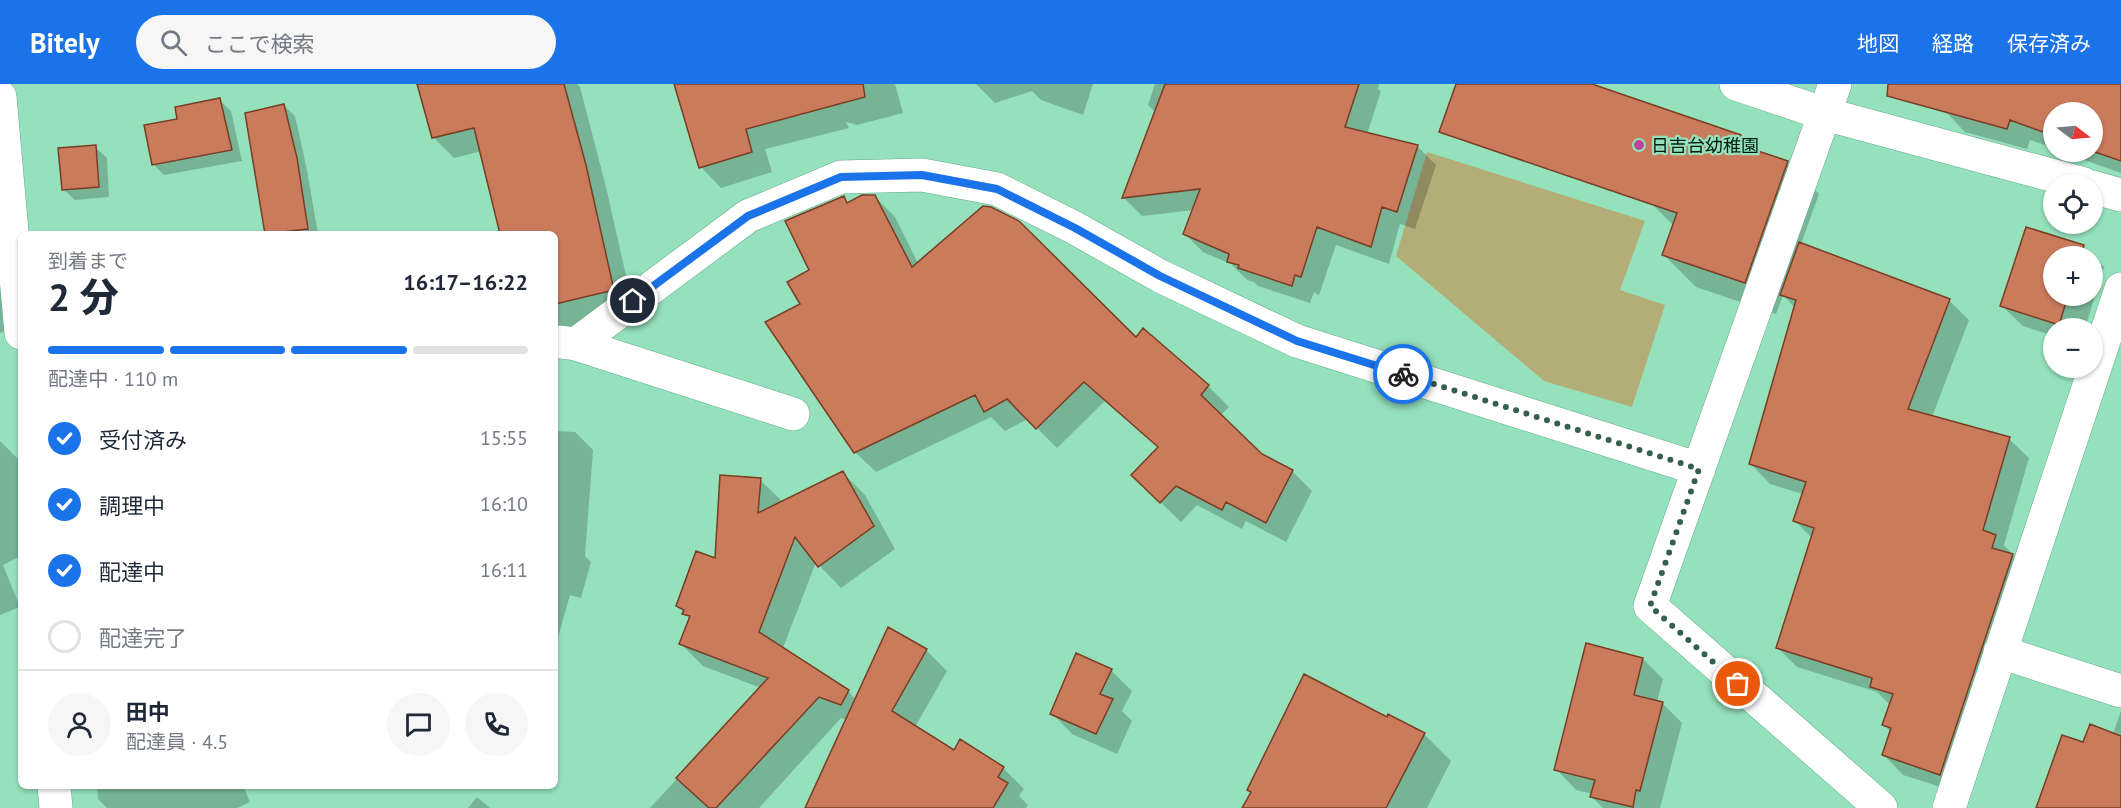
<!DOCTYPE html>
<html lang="ja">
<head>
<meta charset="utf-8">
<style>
	body { margin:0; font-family:"PT Sans","Noto Sans JP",sans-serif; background:#f6f6f7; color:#1f2937; height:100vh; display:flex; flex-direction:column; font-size:22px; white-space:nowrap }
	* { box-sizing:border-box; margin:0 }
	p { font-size:20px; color:#747a83 }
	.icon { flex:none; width:33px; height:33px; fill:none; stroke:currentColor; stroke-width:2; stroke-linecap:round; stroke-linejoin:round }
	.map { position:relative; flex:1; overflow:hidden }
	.sheet { position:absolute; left:18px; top:147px; width:540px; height:558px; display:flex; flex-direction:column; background:#fff; border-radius:9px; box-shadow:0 2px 4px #0004 }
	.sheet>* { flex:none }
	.needle { width:39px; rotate:106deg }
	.fabs { position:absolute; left:2043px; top:18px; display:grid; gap:12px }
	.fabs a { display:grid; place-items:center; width:60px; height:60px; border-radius:50%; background:#fff; box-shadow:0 2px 4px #0004; font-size:30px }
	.pin { position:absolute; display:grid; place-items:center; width:51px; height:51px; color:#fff; margin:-26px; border:3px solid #fff; border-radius:50%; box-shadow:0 2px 6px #0007 }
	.courier { position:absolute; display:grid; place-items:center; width:60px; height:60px; margin:-30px; border:4px solid #1a73e8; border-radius:50%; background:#fff; color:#222; box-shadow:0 2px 8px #0007 }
	.head em { font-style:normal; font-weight:800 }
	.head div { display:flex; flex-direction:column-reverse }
	.head { display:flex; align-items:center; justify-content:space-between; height:102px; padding:0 30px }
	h1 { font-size:39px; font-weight:800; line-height:45px }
	.bar { display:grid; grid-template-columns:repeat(4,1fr); gap:9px 6px; align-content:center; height:72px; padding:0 30px }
	.bar i { height:8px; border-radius:4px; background:#e0e1e3 }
	.bar .on { background:#1a73e8 }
	.bar p { grid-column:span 4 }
	.line { display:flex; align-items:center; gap:15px; padding:0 30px; border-top:2px solid #e0e1e3 }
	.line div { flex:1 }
	.round { display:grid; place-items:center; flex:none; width:63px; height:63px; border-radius:32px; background:#f6f6f7 }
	ol { padding:0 30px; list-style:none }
	li { display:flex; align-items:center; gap:18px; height:66px }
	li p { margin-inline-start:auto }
	li .icon { padding:6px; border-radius:50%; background:#1a73e8; color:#fff; stroke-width:4 }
	li:last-child { color:#747a83 }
	li i { width:33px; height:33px; border:3px solid #e0e1e3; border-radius:50% }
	header { display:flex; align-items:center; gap:36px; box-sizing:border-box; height:84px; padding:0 30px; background:#1a73e8; color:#fff }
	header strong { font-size:28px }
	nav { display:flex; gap:33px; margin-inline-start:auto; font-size:21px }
	.search { width:420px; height:54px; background:#f6f6f7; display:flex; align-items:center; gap:15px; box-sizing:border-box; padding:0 21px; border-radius:33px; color:#747a83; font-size:22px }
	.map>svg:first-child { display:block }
	.green { fill:#b3ad77 }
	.shadow { fill:#0003; fill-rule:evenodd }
	.building { fill:#c97b5c; stroke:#793d24; stroke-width:1.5 }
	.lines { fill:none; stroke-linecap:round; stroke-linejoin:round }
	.minor-casing { stroke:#61ac89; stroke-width:34 }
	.tertiary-casing { stroke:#61ac89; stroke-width:34 }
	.minor { stroke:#fff; stroke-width:33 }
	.tertiary { stroke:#fff; stroke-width:33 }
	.done { stroke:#34614c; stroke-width:6; stroke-dasharray:0 10.8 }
	.route { stroke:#1a73e8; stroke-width:8 }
	.poi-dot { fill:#bf4598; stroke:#95e1bc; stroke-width:2 }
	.labels { text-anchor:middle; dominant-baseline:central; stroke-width:4.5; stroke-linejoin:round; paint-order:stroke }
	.poi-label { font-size:18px; fill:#001c0f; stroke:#95e1bc; text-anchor:start }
</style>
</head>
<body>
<header>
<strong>Bitely</strong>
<div class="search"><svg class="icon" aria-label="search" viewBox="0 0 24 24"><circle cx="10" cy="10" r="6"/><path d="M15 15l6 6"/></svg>ここで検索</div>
<nav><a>地図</a><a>経路</a><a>保存済み</a></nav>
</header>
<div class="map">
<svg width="2121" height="724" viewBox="0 0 2121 724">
	<rect width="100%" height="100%" fill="#95e1bc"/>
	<path class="green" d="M 1427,68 L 1645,137 L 1620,206 L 1665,221 L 1632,323 L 1544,297 L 1396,172 Z"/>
	<path class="shadow" d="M 419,0 L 577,0 L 580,3 L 606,103 L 634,227 L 555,246 L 555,150 L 501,150 L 482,67 L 454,74 L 433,53 Z
		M 697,0 L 895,0 L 903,29 L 857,41 L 846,38 L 849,44 L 765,65 L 772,88 L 721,104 L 701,83 Z
		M 976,0 L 1093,0 L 1083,31 L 1041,16 L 1032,7 L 995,19 Z
		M 1155,0 L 1379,0 L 1378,5 L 1381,7 L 1367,50 L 1418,63 L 1436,81 L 1415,145 L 1400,140 L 1389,180 L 1336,161 L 1319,211 L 1314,208 L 1310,219 L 1258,202 L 1254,198 L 1247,196 L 1231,180 L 1203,168 L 1185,150 L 1194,126 L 1142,132 L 1124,114 L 1156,29 L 1148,21 Z
		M 1952,0 L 2121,0 L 2121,89 L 2062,68 L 2092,68 L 2092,28 L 2054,28 L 2054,64 L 2030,56 L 2027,65 L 1965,48 L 1945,27 Z
		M 219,16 L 231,27 L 242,77 L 164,91 L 153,80 L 179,36 Z
		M 283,21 L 295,32 L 307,86 L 318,150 L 266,150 L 246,30 Z
		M 1740,52 L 1757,68 L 1787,79 L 1819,110 L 1801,160 L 1949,216 L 1969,236 L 1932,333 L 2009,355 L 2029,374 L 2004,461 L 2032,492 L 1960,709 L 1903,691 L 1884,671 L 1891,648 L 1884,641 L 1890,621 L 1877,608 L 1797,583 L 1777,563 L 1812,454 L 1795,437 L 1803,410 L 1770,400 L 1751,380 L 1795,224 L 1783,211 L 1776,230 L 1696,203 L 1664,171 L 1674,142 L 1650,118 Z
		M 95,63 L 107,74 L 109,113 L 75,116 L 63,105 Z
		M 0,112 L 21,241 L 0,249 Z
		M 874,112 L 895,133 L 918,179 L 1136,255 L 1143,247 L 1208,302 L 1229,323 L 1220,332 L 1261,371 L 1292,387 L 1312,407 L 1286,458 L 1246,437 L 1242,445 L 1197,421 L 1181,438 L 1153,411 L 1159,364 L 1105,317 L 1057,364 L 1028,335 L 1005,347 L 991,333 L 876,388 L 855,368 L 802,221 L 811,186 L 843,114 L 849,120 Z
		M 2027,145 L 2083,162 L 2104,183 L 2085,244 L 2054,244 L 2054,252 L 2023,242 L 2002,222 ZM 2054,172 L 2092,172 L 2092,212 L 2054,212 Z
		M 555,347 L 575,348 L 593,366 L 585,472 L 591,478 L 581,514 L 570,511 L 555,564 Z
		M 0,357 L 18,375 L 21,381 L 21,472 L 3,481 L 20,523 L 0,531 Z
		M 843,389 L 865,411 L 895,465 L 841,504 L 816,478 L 783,564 L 848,607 L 856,616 L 926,566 L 947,587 L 915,643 L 954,668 L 1003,684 L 1024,705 L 1019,712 L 1028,721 L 1026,724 L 807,724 L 847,636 L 841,634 L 759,724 L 650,724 L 761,604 L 703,582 L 681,560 L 690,535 L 678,522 L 716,476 L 760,396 L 783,418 Z
		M 1643,575 L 1663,595 L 1657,618 L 1662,619 L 1682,639 L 1660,724 L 1603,724 L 1592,713 L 1593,710 L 1576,706 L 1556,685 Z
		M 1111,586 L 1132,607 L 1122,627 L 1132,637 L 1117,670 L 1072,650 L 1052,629 Z
		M 2121,627 L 2121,724 L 2084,660 L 2113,650 Z
		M 1388,635 L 1424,650 L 1451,677 L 1427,724 L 1244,724 L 1252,709 L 1249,706 Z
		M 97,702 L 243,702 L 250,718 L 237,724 L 107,724 L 98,715 Z
		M 477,713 L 490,724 L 468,724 Z"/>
	<path class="building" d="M 417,0 L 564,0 L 586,81 L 614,206 L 555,220 L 555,150 L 500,150 L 474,44 L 432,54 Z
		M 674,0 L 863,0 L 865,13 L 746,45 L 752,68 L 699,84 Z
		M 1165,0 L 1359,0 L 1345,43 L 1418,61 L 1397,128 L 1382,123 L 1371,163 L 1317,143 L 1301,193 L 1295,191 L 1292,202 L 1238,184 L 1239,181 L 1227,178 L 1229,170 L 1183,150 L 1200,105 L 1122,114 Z
		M 1456,0 L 1592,0 L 1741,51 L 1737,60 L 1788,77 L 1745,199 L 1662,171 L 1677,129 L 1439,48 Z
		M 1888,0 L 2121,0 L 2121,77 L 2092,67 L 2092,28 L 2054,28 L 2054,52 L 2010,36 L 2007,45 L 1887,12 Z
		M 220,14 L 232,66 L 152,81 L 144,41 L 177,35 L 175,23 Z
		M 284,20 L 297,74 L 308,145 L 265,150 L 245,29 Z
		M 96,61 L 99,103 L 62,106 L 58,64 Z
		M 862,111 L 875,111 L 912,183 L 983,122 L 991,123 L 1019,137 L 1136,253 L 1143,244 L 1209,301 L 1201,311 L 1262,370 L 1293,386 L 1266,439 L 1226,418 L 1222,426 L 1176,402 L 1160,419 L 1131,391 L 1158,363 L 1084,298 L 1036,345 L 1007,315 L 984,328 L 975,311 L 854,369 L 765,238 L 800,220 L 787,198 L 809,186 L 785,137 L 844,112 L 847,119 Z
		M 2026,143 L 2084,161 L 2081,172 L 2054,172 L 2054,212 L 2068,212 L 2059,241 L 2000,222 Z
		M 1799,158 L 1950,215 L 1908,325 L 2010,353 L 1983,446 L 1996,451 L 1992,464 L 2013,470 L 1940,691 L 1882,671 L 1891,644 L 1882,641 L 1893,610 L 1870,603 L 1872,594 L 1776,564 L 1814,444 L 1793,437 L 1806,398 L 1749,380 L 1796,216 L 1780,211 Z
		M 843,387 L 874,442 L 818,483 L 795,453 L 759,548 L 849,606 L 841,621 L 819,613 L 716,724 L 709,724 L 676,694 L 768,594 L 679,560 L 690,532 L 682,530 L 684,526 L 676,522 L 696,467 L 715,474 L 720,391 L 761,394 L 758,429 Z
		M 888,543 L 927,565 L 892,627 L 954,666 L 960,655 L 1004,683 L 998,693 L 1008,699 L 993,724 L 805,724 Z
		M 1586,559 L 1643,574 L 1634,611 L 1663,618 L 1640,707 L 1636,706 L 1633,723 L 1590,713 L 1595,696 L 1554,686 Z
		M 1076,569 L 1112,585 L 1100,610 L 1113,615 L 1096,650 L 1050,630 Z
		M 1304,590 L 1387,633 L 1388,630 L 1425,649 L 1386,724 L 1242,724 L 1251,708 L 1247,706 Z
		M 2090,640 L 2121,652 L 2121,724 L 2036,724 L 2062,651 L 2083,658 Z"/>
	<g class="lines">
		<g class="minor-casing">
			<path id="minor" d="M 1835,0 L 1650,522 L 1881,724
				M 0,13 L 21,249
				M 560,258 L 576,260 L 793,330
				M 576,260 L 748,132 L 841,93 L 922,91 L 997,105 L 1075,144 L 1160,192 L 1297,257 L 1699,385
				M 2000,568 L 2121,607
				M 54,702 L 56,724
				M 1949,724 L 2121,205"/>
		</g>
		<g class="tertiary-casing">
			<path id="tertiary" d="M 1736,0 L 1825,30 L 2084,100
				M 2092,103 L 2121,111"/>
		</g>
		<use href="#minor" class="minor"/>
		<use href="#tertiary" class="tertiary"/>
	</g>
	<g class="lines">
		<path class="done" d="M 1403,290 L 1699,385 L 1650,522 L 1738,600"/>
		<path class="route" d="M 633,217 L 748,132 L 841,93 L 922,91 L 997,105 L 1075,144 L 1160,192 L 1297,257 L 1403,290"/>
	</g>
	<circle class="poi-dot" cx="1639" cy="61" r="6"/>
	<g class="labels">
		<g class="poi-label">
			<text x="1651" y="61">日吉台幼稚園</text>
		</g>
	</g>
</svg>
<div class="fabs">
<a><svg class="needle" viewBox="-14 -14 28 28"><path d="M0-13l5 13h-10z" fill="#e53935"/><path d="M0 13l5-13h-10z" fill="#747a83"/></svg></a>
<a><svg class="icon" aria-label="locate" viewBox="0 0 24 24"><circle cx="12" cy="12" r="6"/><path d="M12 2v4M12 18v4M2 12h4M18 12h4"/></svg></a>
<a>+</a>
<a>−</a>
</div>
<div class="pin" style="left:1738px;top:600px;background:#ea580c"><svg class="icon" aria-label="bag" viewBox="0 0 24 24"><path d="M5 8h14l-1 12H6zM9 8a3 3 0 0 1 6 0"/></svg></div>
<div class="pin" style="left:633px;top:217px;background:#1f2937"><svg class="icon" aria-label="home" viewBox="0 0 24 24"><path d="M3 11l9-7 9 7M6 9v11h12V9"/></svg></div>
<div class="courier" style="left:1403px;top:290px"><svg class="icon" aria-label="bike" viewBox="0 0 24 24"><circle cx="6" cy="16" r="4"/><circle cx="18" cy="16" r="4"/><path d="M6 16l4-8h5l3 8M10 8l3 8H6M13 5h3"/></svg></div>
<section class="sheet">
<div class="head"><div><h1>2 分</h1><p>到着まで</p></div><em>16:17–16:22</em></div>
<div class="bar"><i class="on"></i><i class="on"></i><i class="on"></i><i></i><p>配達中 · 110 m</p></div>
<ol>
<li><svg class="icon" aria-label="check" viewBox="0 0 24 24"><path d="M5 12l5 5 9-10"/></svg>受付済み<p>15:55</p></li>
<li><svg class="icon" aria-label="check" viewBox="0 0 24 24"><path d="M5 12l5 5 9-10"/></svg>調理中<p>16:10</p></li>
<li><svg class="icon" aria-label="check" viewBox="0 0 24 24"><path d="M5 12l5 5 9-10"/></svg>配達中<p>16:11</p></li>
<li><i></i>配達完了</li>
</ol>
<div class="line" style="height:108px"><a class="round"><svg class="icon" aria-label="person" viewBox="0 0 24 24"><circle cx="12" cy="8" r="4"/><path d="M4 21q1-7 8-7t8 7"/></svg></a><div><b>田中</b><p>配達員 · 4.5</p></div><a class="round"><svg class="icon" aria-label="chat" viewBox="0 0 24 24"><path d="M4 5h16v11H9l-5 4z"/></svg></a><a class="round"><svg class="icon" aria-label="phone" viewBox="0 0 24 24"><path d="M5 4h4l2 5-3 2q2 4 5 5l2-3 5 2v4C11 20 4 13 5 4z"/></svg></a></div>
</section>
</div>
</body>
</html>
